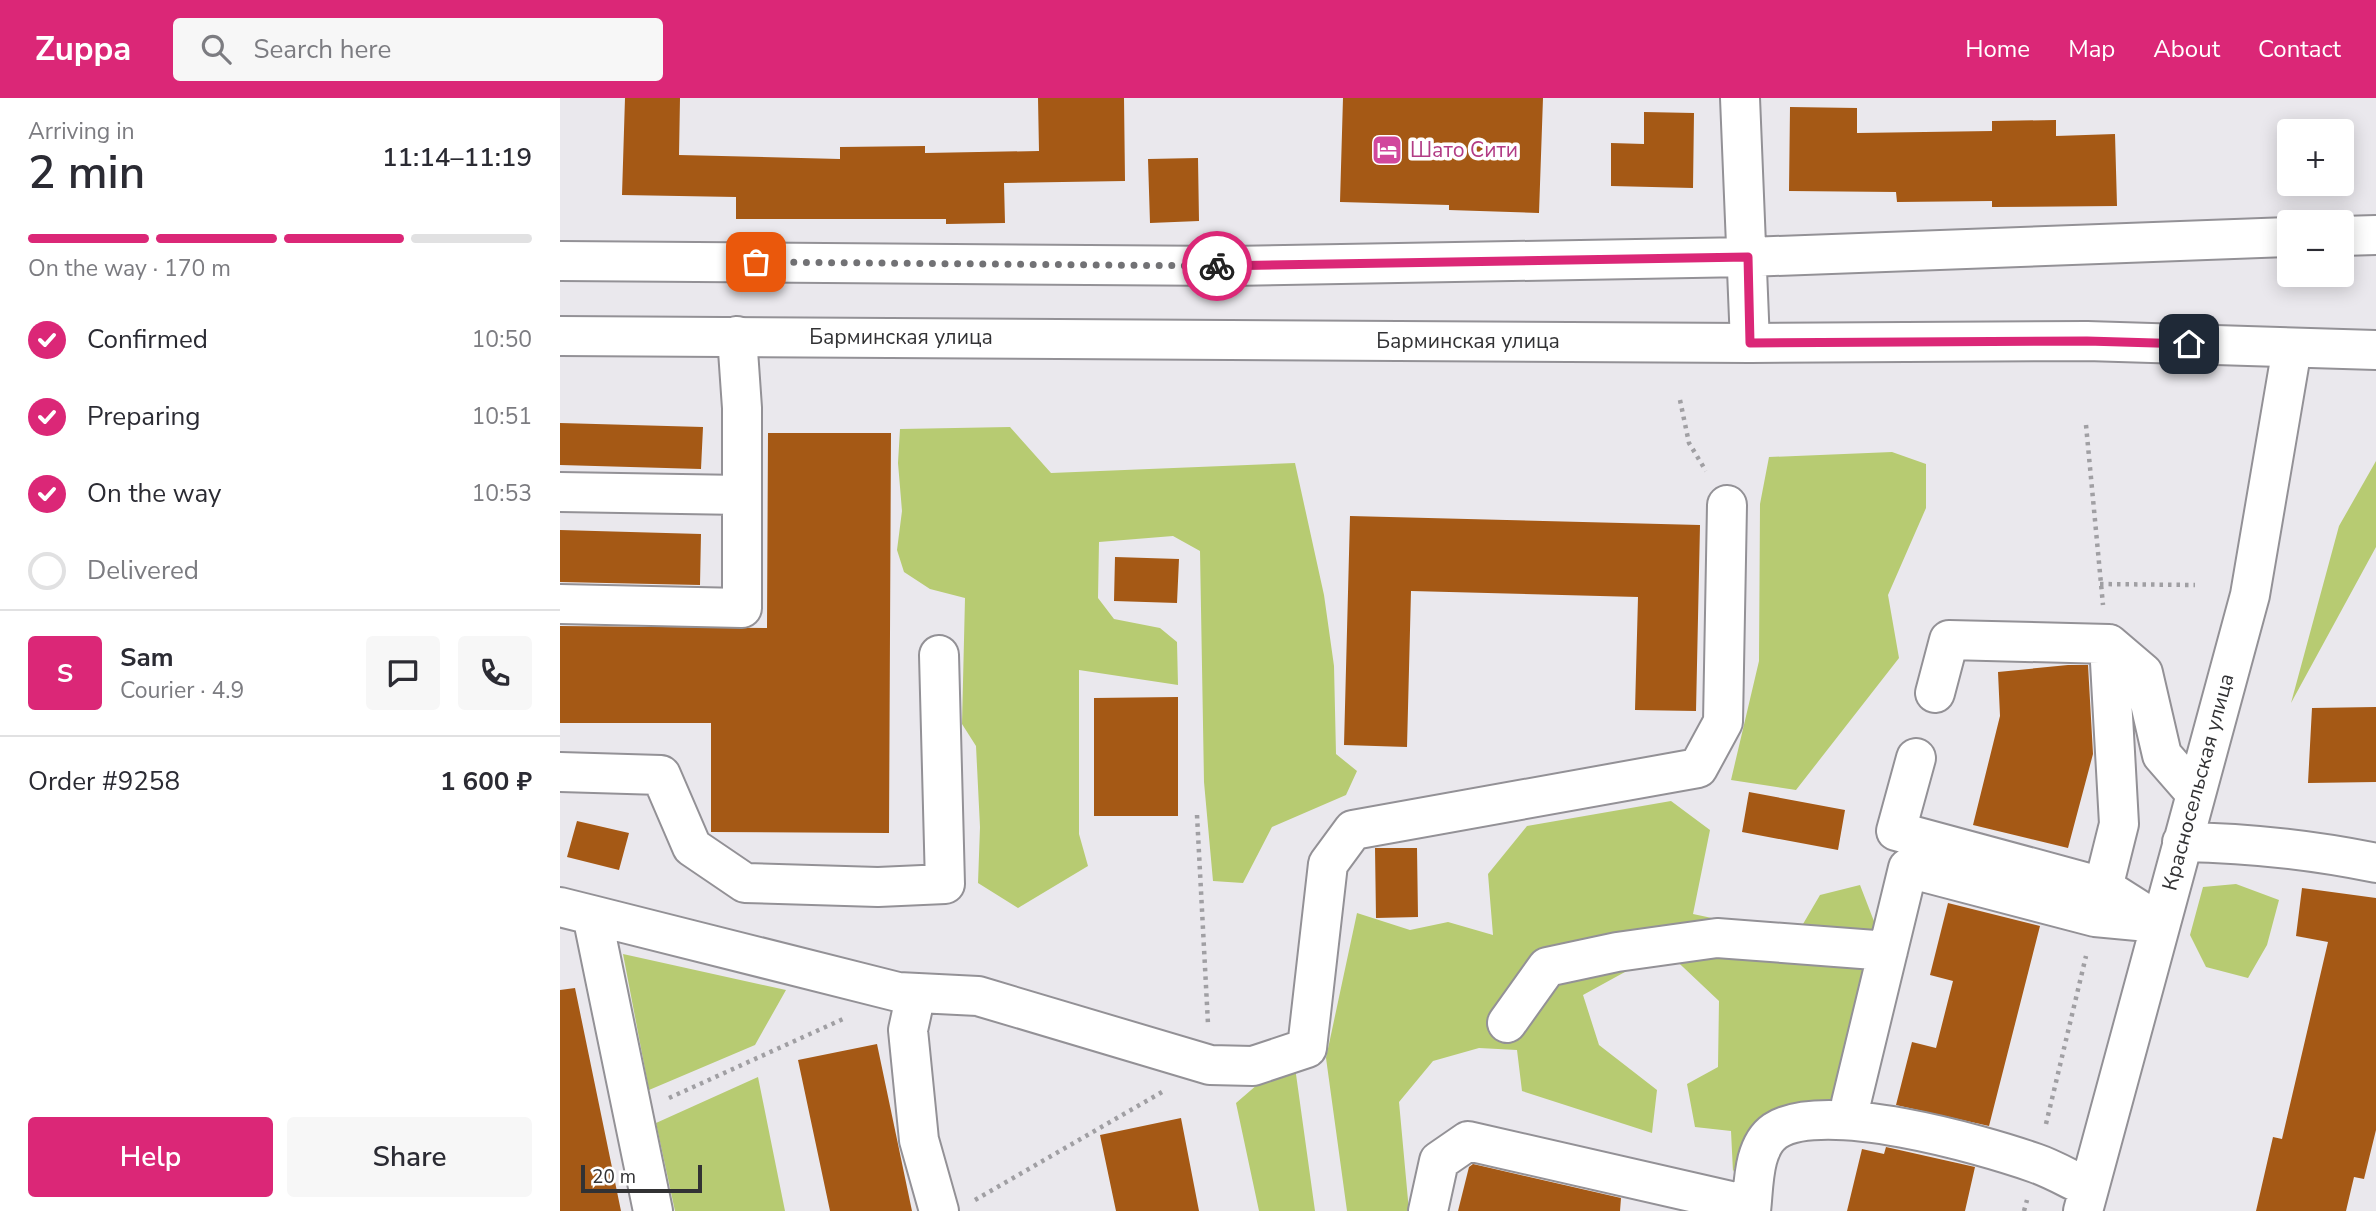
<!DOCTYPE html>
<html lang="en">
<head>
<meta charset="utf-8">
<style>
	body { margin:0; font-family:"Nunito Sans",sans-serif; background:#f7f7f7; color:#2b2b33; height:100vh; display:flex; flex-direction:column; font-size:26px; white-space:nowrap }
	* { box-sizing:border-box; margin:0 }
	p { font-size:23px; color:#7c7c81 }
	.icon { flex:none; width:38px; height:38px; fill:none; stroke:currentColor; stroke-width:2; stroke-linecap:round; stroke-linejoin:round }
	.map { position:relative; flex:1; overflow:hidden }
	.side { display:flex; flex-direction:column; background:#fff; width:560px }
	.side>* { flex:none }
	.fabs { position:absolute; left:1717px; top:21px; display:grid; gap:14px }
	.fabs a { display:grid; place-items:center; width:77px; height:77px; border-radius:7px; background:#fff; box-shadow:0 4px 18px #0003; font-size:35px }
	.scale { position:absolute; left:21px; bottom:18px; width:121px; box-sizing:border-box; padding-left:7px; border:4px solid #323234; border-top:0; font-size:19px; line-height:24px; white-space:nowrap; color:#323234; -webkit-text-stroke:5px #fff; paint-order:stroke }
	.pin { position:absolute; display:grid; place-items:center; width:60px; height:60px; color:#fff; margin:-30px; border-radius:14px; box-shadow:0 4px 10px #0006 }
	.courier { position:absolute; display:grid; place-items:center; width:70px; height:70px; margin:-35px; border:5px solid #db2777; border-radius:50%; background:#fff; color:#222; box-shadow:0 2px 9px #0007 }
	.summary em { font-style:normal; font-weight:600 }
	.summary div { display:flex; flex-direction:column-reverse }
	.summary { display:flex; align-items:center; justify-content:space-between; height:119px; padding:0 28px }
	h1 { font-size:46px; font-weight:600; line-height:52px }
	.bar { display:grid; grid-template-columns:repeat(4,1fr); gap:10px 7px; align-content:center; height:84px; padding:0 28px }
	.bar i { height:9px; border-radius:5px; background:#e1e1e2 }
	.bar .current { background:#db2777 }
	.bar p { grid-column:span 4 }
	.line { display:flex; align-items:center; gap:18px; padding:0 28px; border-top:2px solid #e1e1e2 }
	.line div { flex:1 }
	.round { display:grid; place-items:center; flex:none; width:74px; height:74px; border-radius:7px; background:#f7f7f7 }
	ol { padding:0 28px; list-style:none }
	li { display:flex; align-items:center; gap:21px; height:77px }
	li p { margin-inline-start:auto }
	li .icon { padding:7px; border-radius:50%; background:#db2777; color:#fff; stroke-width:4 }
	li:last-child { color:#7c7c81 }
	li i { width:38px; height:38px; border:4px solid #e1e1e2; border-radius:50% }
	.action { display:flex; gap:14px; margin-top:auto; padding:14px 28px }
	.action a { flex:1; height:80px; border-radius:7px; background:#db2777; color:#fff; font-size:28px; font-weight:600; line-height:80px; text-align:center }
	.action a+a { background:#f7f7f7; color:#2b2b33 }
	header { display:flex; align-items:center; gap:42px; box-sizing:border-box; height:98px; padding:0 35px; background:#db2777; color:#fff }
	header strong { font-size:33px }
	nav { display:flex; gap:38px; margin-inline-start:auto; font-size:24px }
	.search { width:490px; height:63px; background:#f7f7f7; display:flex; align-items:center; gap:18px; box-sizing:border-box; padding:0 24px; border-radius:7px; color:#7c7c81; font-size:26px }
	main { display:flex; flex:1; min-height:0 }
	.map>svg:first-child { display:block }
	.green { fill:#b7cb72 }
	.building { fill:#a55915 }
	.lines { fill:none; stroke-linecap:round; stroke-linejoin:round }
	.minor-casing { stroke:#939196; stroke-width:42 }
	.major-casing { stroke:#939196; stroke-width:42 }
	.path { stroke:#a09fa3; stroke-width:4.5; stroke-dasharray:3.5 5; stroke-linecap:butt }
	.minor { stroke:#fff; stroke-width:38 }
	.major { stroke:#fff; stroke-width:38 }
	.done { stroke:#727275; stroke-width:7; stroke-dasharray:0 12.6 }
	.route { stroke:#db2777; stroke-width:9 }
	.labels { text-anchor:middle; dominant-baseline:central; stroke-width:7; stroke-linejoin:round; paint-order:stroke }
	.hotel-label { font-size:21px; fill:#b23c85; stroke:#fff; text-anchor:start }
	.street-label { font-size:21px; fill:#323234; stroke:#fff }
</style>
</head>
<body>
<header>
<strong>Zuppa</strong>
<div class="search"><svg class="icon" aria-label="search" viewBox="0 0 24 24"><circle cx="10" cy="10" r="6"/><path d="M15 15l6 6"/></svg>Search here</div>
<nav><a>Home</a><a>Map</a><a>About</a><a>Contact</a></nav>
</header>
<main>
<section class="side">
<div class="summary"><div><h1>2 min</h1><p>Arriving in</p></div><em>11:14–11:19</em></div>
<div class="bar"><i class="current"></i><i class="current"></i><i class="current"></i><i></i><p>On the way · 170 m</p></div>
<ol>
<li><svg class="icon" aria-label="check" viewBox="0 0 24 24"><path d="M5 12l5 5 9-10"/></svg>Confirmed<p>10:50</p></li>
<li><svg class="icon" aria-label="check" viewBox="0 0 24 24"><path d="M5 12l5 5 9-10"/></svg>Preparing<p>10:51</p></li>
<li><svg class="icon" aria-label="check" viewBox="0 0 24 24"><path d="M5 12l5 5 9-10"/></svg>On the way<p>10:53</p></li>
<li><i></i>Delivered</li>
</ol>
<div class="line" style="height:126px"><b class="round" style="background:#db2777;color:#fff">S</b><div><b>Sam</b><p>Courier · 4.9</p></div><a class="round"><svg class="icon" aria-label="chat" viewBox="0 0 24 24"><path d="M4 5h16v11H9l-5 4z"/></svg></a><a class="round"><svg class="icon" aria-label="phone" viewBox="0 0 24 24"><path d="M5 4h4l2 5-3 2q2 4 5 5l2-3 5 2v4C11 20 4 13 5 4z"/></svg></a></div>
<div class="line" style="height:91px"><div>Order #9258</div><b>1 600 ₽</b></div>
<div class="action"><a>Help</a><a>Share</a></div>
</section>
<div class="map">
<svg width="1816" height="1113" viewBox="0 0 1816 1113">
	<rect width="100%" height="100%" fill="#eae8ed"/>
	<path class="green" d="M 450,329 L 491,375 L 735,365 L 764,497 L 774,568 L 776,656 L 797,673 L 786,697 L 712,729 L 683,785 L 653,783 L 644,684 L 640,453 L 613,438 L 539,444 L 538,500 L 554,521 L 600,530 L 617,544 L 618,587 L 519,572 L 519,736 L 528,768 L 458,810 L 418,785 L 420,729 L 416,648 L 402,626 L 405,500 L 370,491 L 344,474 L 337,452 L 342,413 L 338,365 L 340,331 Z
		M 1332,354 L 1366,366 L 1366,410 L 1328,497 L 1339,560 L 1236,692 L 1171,682 L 1199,563 L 1200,406 L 1209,359 Z
		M 1816,363 L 1816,449 L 1731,605 L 1779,428 Z
		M 1111,703 L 1150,732 L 1133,816 L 1236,838 L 1260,797 L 1300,787 L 1337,883 L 1312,1006 C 1290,1007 1227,1005 1209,1014 C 1189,1026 1182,1054 1173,1074 L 1171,1033 L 1135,1029 L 1127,986 L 1158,969 L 1159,903 L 1105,852 L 1023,897 L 1039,947 L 1097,992 L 1092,1035 L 962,993 L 957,952 L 919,950 L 873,963 L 839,1004 L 849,1113 L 787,1113 L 766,960 L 797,815 L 850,832 L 888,824 L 933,837 L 928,776 L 967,728 Z
		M 1676,786 L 1719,802 L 1707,847 L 1688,880 L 1646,869 L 1630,837 L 1643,789 Z
		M 63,856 L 226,892 L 195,947 L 89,992 Z
		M 735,969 L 755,1113 L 699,1113 L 676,1005 L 712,974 Z
		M 198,979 L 225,1113 L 115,1113 L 96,1025 Z"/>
	<path class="building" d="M 65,0 L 120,0 L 119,57 L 280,61 L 280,49 L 365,48 L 365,55 L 479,53 L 478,0 L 564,0 L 565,83 L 444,85 L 445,125 L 386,126 L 386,121 L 176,121 L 176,99 L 62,97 Z
		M 783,0 L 983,0 L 979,115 L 889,112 L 889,107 L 780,104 Z
		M 1230,9 L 1297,10 L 1297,35 L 1432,33 L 1432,23 L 1496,22 L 1496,38 L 1555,36 L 1557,108 L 1432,109 L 1432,103 L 1337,104 L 1336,94 L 1229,93 Z
		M 1084,14 L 1134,15 L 1133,90 L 1051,88 L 1051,45 L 1084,46 Z
		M 638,60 L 639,123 L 590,125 L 588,61 Z
		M 0,325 L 143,329 L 141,371 L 0,367 Z
		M 208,335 L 331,335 L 329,735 L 151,734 L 151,625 L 0,625 L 0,528 L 207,530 Z
		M 790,418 L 1140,427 L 1136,613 L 1075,612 L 1078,499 L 851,493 L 847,649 L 784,647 Z
		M 0,432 L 141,436 L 140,487 L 0,484 Z
		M 555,459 L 619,461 L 617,505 L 554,503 Z
		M 1508,567 L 1528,567 L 1533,656 L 1508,750 L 1413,727 L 1440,618 L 1438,574 Z
		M 618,599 L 618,718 L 534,718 L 534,600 Z
		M 1816,609 L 1816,684 L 1748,685 L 1752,610 Z
		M 1189,694 L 1285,712 L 1278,752 L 1182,734 Z
		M 17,723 L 69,735 L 59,772 L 7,759 Z
		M 815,750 L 857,750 L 858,819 L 816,820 Z
		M 1742,790 L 1816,800 L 1816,1032 L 1804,1081 L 1794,1079 L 1786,1113 L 1696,1113 L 1713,1039 L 1722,1041 L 1768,844 L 1736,838 Z
		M 1388,805 L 1480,828 L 1429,1028 L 1336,1007 L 1352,944 L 1376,950 L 1393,883 L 1370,877 Z
		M 15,890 L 61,1113 L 0,1113 L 0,892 Z
		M 317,946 L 352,1113 L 270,1113 L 238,962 Z
		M 621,1020 L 639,1113 L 556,1113 L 540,1037 Z
		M 1326,1049 L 1415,1069 L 1405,1113 L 1287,1113 L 1302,1051 L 1324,1056 Z
		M 913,1066 L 1061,1100 L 1060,1113 L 898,1113 L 909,1069 Z"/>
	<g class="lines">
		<g class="minor-casing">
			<path id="minor" d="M 1180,0 L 1190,245
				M 1782,138 L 1816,137
				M 0,163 L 671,168 L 1188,159 L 1729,139
				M 0,394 L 182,397 L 182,310 L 177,238
				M 0,506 L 182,510 L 182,397
				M 1375,595 L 1389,542 L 1549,546 L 1583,575 L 1602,657 L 1636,696
				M 1356,660 L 1336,733 L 1543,789 L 1595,822
				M 0,674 L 101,677 L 132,749 L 185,785 L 318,789 L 385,786 L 379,557
				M 1622,744 C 1688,745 1752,752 1816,765
				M 0,809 L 32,817 L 93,1113
				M 1537,814 L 1559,726 L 1549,546
				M 32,817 L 338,894 L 418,898 L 650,967 L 693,968 L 747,950 L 768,766 L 793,732 L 1138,670 L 1163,624 L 1167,407
				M 356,895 L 348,932 L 359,1042 L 379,1113
				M 947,925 L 987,869 L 1057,854 L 1157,840 L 1328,853
				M 1291,1005 L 1348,770 L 1535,819 L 1599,825
				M 868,1113 L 879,1063 L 908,1043 L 1175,1104
				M 1191,1113 C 1194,1089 1192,1049 1215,1033 C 1263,1001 1421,1046 1475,1065 C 1493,1071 1511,1082 1529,1090
				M 1523,1113 L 1690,497 L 1732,250"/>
		</g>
		<g class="major-casing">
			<path id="major" d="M 0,238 L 1190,245 L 1527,243 L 1816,252"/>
		</g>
		<path class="path" d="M 1120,302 L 1129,345 L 1146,373
			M 1526,327 L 1543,507
			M 1540,486 L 1635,487
			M 637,717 L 648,926
			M 109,1000 L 283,921
			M 1486,1026 L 1526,858
			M 415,1102 L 602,994
			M 1464,1113 L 1467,1102"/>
		<use href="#minor" class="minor"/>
		<use href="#major" class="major"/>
	</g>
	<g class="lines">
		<path class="done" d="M 196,164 L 657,168"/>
		<path class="route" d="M 657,168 L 1188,159 L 1190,245 L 1527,243 L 1629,246"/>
	</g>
	<defs>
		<g id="hotel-square" transform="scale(1.575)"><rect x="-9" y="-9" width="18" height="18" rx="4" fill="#d1479c" stroke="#fff"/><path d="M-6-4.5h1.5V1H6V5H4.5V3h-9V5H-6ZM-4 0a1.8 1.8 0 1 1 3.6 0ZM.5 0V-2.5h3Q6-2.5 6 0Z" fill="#fff"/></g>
	</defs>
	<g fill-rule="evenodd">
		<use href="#hotel-square" x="827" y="52"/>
	</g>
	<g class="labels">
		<g class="hotel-label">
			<text x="850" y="52">Шато Сити</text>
		</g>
		<g class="street-label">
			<text x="341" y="239">Барминская улица</text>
			<text x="908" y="243">Барминская улица</text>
			<text transform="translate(1638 684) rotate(-75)">Красносельская улица</text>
		</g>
	</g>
</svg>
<div class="fabs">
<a>+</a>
<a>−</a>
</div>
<div class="scale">20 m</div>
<div class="pin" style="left:196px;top:164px;background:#ea580c"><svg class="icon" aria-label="bag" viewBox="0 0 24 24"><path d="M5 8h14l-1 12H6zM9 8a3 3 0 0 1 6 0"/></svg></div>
<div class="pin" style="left:1629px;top:246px;background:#1f2937"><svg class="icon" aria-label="home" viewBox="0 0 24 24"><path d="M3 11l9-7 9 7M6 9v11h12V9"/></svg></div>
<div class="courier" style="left:657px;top:168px"><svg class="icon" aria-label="bike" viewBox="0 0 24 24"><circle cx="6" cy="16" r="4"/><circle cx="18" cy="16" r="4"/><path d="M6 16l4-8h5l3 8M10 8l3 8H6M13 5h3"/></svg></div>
</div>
</main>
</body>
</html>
